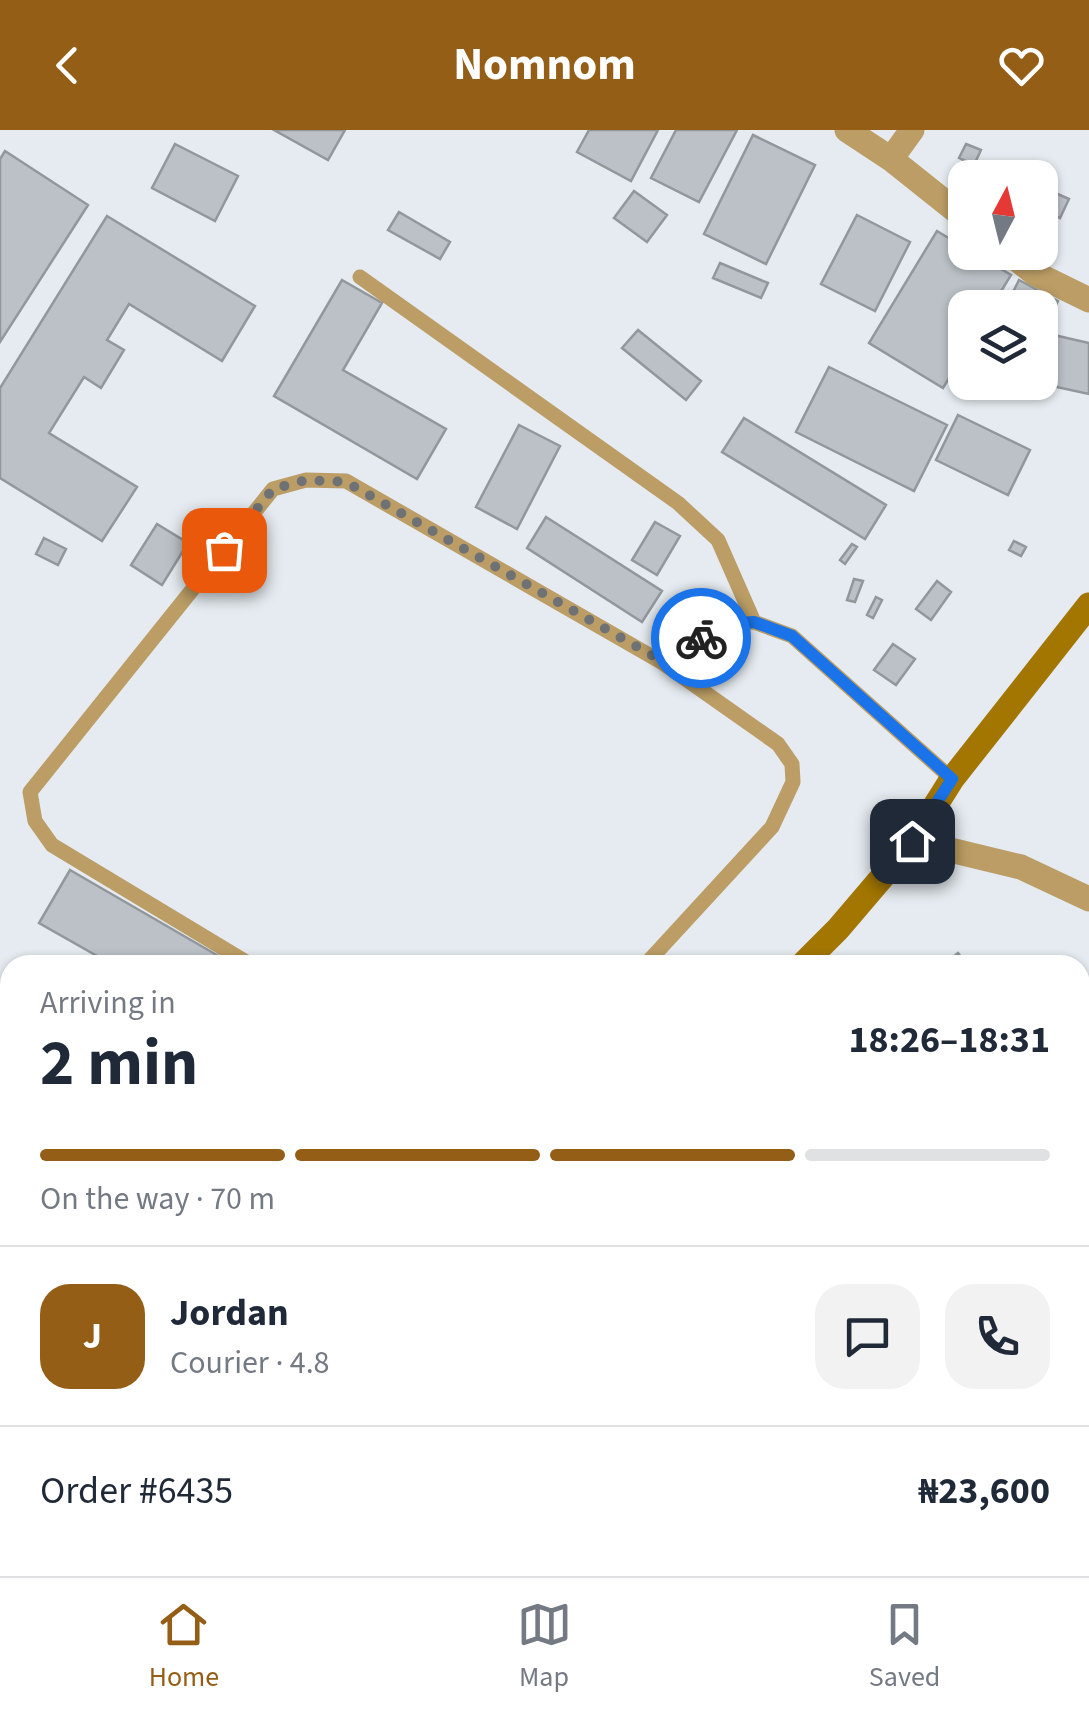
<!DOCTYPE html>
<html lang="en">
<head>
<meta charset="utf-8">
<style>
	body { margin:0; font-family:"Source Sans 3",sans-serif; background:#f2f2f3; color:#1f2937; height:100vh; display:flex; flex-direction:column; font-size:38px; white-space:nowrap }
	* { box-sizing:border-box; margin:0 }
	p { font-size:32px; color:#747a83 }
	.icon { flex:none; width:55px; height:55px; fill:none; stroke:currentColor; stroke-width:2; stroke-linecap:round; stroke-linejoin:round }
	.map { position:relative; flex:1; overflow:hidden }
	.sheet { position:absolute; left:0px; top:825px; width:1090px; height:622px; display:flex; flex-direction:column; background:#fff; border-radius:30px 30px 0 0; box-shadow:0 2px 8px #0004 }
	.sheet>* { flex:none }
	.needle { width:65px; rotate:7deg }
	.controls { position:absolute; left:948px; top:30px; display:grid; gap:20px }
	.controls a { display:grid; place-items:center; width:110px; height:110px; border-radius:20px; background:#fff; box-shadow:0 2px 8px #0004; font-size:50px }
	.pin { position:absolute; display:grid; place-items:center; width:85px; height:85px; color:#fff; margin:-42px; border-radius:20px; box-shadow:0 5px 15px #0006 }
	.courier { position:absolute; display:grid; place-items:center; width:100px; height:100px; margin:-50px; border:8px solid #1a73e8; border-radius:50%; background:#fff; color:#222; box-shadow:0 2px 12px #0007 }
	.summary em { font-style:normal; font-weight:700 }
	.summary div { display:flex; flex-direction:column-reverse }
	.summary { display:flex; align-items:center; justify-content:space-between; height:170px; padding:0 40px }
	h1 { font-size:65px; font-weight:700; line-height:75px }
	.bar { display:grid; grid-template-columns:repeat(4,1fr); gap:15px 10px; align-content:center; height:120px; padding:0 40px }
	.bar i { height:12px; border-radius:8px; background:#e0e1e3 }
	.bar .selected { background:#955e17 }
	.bar p { grid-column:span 4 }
	.line { display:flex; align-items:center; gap:25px; padding:0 40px; border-top:2px solid #e0e1e3 }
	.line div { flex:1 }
	.round { display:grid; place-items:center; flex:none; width:105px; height:105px; border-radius:30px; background:#f2f2f3 }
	header { display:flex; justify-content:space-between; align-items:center; height:130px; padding:0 40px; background:#955e17; color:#fff; font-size:45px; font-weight:700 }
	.tabs { display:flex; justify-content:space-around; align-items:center; height:140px; border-top:2px solid #e0e1e3; background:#fff; font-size:28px; color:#747a83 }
	.tabs a { display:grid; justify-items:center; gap:5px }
	.tabs .selected { color:#955e17 }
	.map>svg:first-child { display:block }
	.building { fill:#bbc1c6; stroke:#92979c; stroke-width:2.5 }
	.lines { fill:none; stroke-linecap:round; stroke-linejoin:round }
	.lane { stroke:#bb9d65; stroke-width:15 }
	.street { stroke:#bb9d65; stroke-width:25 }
	.secondary { stroke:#a27600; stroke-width:25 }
	.done { stroke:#6e7274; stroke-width:10; stroke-dasharray:0 18 }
	.route { stroke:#1a73e8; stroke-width:12 }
</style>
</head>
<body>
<header><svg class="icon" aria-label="back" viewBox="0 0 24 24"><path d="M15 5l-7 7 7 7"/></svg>Nomnom<svg class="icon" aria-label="heart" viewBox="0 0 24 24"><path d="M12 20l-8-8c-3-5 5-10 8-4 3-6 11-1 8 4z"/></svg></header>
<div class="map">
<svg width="1089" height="1446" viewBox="0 0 1089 1446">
	<rect width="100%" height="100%" fill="#e5ebf0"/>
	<path class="building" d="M 274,0 L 345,0 L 328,30 Z
		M 589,0 L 658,0 L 631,51 L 577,22 Z
		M 676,0 L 737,0 L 699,72 L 651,48 Z
		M 753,5 L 815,35 L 766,134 L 704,104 Z
		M 175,14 L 238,46 L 215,91 L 152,58 Z
		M 966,14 L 981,20 L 974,35 L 959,28 Z
		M 5,21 L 88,75 L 0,212 L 0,29 Z
		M 991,36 L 1007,48 L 983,48 Z
		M 1044,58 L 1069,69 L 1060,88 L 1040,78 Z
		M 634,61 L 667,85 L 647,112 L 614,88 Z
		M 399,82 L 450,112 L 440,129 L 388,100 Z
		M 857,85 L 910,112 L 875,181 L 821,154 Z
		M 107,86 L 255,176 L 222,231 L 129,174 L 107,210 L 124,220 L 101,258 L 84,247 L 49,303 L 137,357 L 102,411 L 0,348 L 0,258 Z
		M 937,101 L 965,118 L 965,122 L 973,122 L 1011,145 L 991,178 L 965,178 L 965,222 L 943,258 L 869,213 Z
		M 720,133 L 768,153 L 761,168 L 713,148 Z
		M 342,150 L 382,173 L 343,240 L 446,299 L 417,349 L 274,266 Z
		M 1019,150 L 1058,171 L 1040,205 L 1040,178 L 1005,178 Z
		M 638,200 L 701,251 L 686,270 L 622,218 Z
		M 1054,205 L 1089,213 L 1089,264 L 1043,254 Z
		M 829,237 L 947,295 L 914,361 L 796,302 Z
		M 958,285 L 1030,320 L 1008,365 L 936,330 Z
		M 744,288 L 886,375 L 865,409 L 722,322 Z
		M 519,295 L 560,316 L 517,399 L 476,377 Z
		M 546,387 L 662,461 L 642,492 L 527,418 Z
		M 655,392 L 680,406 L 657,445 L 632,430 Z
		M 157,394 L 188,413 L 162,455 L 131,435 Z
		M 44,408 L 66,419 L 58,435 L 36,424 Z
		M 1014,411 L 1026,417 L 1021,426 L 1009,420 Z
		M 852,414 L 857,417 L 845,434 L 840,430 Z
		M 854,449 L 863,451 L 855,472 L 847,470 Z
		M 937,451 L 951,462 L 931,490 L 916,479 Z
		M 876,467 L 882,470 L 873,488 L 867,485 Z
		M 893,514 L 915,529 L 896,555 L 874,540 Z
		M 70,740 L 234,835 L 113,835 L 39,793 Z
		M 958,823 L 967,835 L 943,835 Z
		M 1081,906 L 1089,915 L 1089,946 L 1080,953 Z
		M 1080,1075 L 1089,1086 L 1089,1180 L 1081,1186 Z
		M 235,1438 L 294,1438 L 301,1446 L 225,1446 Z
		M 608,1438 L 645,1438 L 653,1446 L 599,1446 Z
		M 825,1438 L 837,1438 L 847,1446 L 818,1446 Z
		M 898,1438 L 1039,1438 L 1037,1446 L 896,1446 Z"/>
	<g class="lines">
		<path class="lane" d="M 360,147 L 678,373 L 718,410 L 754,492
			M 663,533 L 721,494 L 754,492 L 792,506 L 952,649
			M 251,835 L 52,715 L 35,691 L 30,662 L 273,359 L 306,350 L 346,351 L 663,533 L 778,614 L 792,634 L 793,652 L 772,697 L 645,835"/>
		<path class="street" d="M 847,0 L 891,29 L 965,88
			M 891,29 L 912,0
			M 1008,122 L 1034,143 L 1089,170
			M 913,711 L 1021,737 L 1089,769
			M 0,957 L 10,961
			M 699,1438 L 709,1446"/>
		<path class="secondary" d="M 802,835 L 838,799 L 913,711 L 952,649 L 1089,475
			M 129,1446 L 138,1438"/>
	</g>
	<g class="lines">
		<path class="done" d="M 224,420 L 273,359 L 306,350 L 346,352 L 664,532 L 701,508"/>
		<path class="route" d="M 701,508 L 721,494 L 754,492 L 792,506 L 952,649 L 912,711"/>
	</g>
</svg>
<div class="controls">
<a><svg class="needle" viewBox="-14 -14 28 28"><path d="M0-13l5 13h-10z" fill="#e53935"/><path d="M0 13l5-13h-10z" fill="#747a83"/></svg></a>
<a><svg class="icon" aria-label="layers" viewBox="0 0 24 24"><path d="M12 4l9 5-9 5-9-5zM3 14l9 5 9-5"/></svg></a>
</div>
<div class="pin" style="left:224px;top:420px;background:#ea580c"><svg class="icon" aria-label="bag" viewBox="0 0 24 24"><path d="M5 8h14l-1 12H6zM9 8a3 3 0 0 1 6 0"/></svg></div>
<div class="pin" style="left:912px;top:711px;background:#1f2937"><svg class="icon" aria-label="home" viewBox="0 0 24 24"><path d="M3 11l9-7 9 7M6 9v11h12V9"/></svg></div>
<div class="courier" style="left:701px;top:508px"><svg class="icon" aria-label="bike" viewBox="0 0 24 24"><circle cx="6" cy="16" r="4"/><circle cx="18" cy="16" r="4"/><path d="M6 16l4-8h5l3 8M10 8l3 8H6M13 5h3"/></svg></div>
<section class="sheet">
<div class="summary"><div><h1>2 min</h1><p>Arriving in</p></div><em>18:26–18:31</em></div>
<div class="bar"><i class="selected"></i><i class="selected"></i><i class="selected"></i><i></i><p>On the way · 70 m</p></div>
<div class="line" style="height:180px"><b class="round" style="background:#955e17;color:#fff">J</b><div><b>Jordan</b><p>Courier · 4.8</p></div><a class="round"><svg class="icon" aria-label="chat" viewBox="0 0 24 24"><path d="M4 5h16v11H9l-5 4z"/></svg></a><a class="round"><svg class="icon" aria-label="phone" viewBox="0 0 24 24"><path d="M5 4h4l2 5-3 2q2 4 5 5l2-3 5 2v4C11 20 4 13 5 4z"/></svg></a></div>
<div class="line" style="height:130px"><div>Order #6435</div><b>₦23,600</b></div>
</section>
</div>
<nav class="tabs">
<a class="selected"><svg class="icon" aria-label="home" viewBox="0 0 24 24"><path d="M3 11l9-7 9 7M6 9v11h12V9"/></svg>Home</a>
<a><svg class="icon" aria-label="map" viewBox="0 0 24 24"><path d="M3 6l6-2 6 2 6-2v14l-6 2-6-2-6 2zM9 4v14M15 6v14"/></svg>Map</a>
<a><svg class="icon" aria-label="saved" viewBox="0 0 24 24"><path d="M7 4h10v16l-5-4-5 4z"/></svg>Saved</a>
</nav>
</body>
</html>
